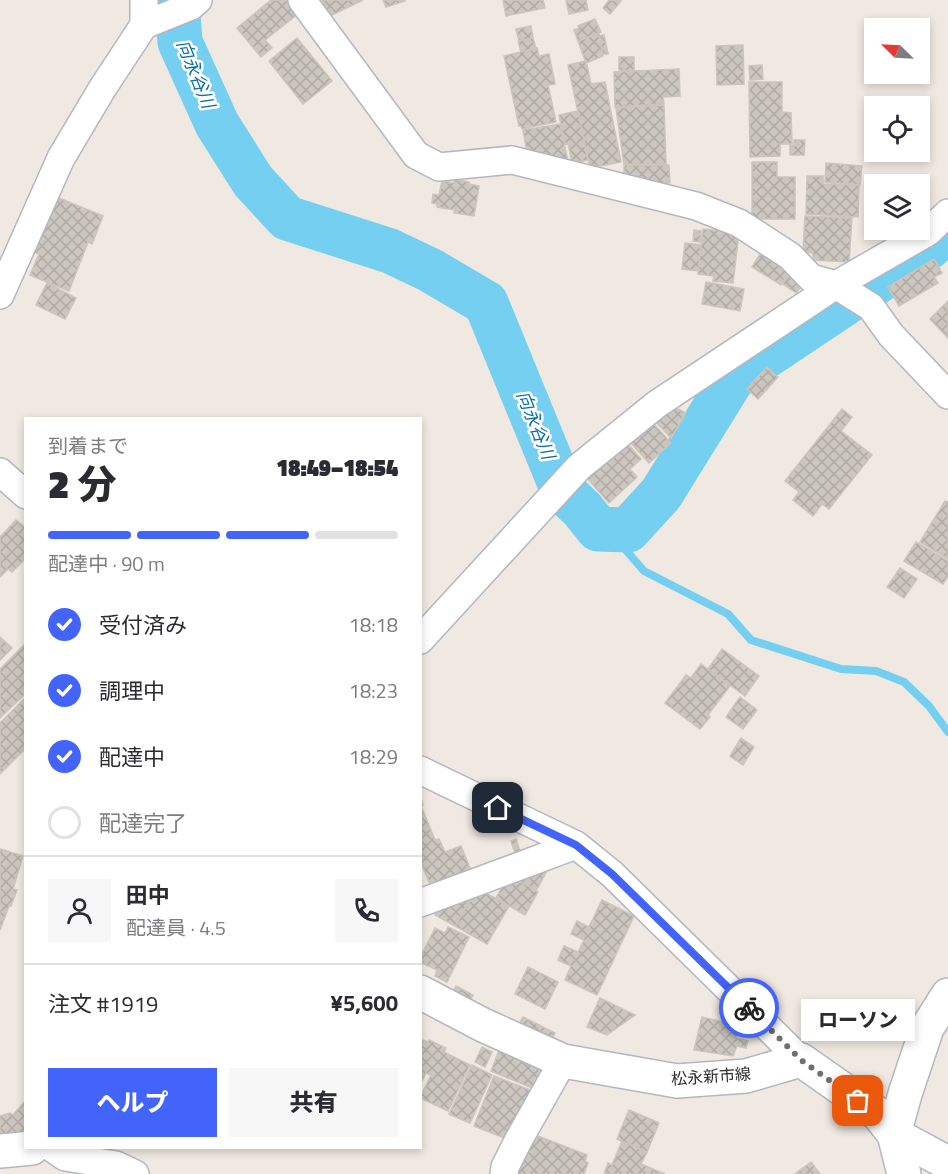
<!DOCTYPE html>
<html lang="ja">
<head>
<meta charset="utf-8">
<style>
	body { margin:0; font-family:"Titillium Web","Noto Sans JP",sans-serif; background:#f7f7f7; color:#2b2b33; height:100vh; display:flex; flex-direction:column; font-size:22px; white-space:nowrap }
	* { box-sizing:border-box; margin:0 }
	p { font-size:20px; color:#7c7c81 }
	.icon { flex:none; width:33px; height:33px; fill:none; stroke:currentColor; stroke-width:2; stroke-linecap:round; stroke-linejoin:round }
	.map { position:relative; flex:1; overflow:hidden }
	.panel { position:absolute; left:24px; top:417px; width:398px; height:732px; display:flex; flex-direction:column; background:#fff; border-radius:0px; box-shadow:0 3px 9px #0003 }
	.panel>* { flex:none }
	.needle { width:39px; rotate:294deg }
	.controls { position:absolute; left:864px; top:18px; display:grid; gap:12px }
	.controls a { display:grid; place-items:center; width:66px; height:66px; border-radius:0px; background:#fff; box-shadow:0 3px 9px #0003; font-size:30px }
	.pin { position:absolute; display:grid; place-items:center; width:51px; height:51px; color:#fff; margin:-26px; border-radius:12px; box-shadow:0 3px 9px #0006 }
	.courier { position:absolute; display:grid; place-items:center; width:60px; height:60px; margin:-30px; border:4px solid #4264fb; border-radius:50%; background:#fff; color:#222; box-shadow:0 2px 8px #0007 }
	.bubble { position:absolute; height:42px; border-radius:0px; background:#fff; box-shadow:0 3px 9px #0003; font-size:20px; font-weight:800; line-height:42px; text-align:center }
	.summary em { font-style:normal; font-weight:800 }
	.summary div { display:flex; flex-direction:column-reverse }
	.summary { display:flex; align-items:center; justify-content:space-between; height:102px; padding:0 24px }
	h1 { font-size:39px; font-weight:800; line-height:45px }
	.bar { display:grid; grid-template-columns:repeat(4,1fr); gap:9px 6px; align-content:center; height:72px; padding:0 24px }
	.bar i { height:8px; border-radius:4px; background:#e1e1e2 }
	.bar .on { background:#4264fb }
	.bar p { grid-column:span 4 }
	.line { display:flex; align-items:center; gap:15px; padding:0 24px; border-top:2px solid #e1e1e2 }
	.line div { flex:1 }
	.round { display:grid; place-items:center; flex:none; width:63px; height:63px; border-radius:0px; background:#f7f7f7 }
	ol { padding:0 24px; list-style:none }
	li { display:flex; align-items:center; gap:18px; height:66px }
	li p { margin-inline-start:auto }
	li .icon { padding:6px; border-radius:50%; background:#4264fb; color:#fff; stroke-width:4 }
	li:last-child { color:#7c7c81 }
	li i { width:33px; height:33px; border:3px solid #e1e1e2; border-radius:50% }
	.button { display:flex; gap:12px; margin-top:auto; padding:12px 24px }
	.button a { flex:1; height:69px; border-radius:0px; background:#4264fb; color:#fff; font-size:24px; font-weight:800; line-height:69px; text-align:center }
	.button a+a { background:#f7f7f7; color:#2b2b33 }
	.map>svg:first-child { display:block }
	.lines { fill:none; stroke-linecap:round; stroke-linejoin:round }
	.stream { stroke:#75cff0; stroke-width:8 }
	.river { stroke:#75cff0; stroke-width:45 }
	.building { fill:url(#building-cross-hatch); stroke:#cbc5ba; stroke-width:1.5 }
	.minor-casing { stroke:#b4b7c1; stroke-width:30 }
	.tertiary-casing { stroke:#b4b7c1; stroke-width:36 }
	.secondary-casing { stroke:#b4b7c1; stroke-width:36 }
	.minor { stroke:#fff; stroke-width:27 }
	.tertiary { stroke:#fff; stroke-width:33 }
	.secondary { stroke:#fff; stroke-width:33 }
	.done { stroke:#726f6d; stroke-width:6; stroke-dasharray:0 10.8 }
	.route { stroke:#4264fb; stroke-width:8 }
	.labels { text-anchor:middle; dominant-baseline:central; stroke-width:5; stroke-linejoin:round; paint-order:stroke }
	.street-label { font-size:16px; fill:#2e2e2e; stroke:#fff }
	.water-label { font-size:18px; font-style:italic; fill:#0d6fa3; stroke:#fff }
</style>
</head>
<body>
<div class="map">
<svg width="948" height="1174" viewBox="0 0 948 1174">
	<defs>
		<pattern id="building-cross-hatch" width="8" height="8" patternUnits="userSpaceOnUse" patternTransform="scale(1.5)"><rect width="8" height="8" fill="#cbc7bf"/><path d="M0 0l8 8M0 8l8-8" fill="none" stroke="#afaba4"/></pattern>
	</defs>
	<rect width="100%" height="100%" fill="#efe9e1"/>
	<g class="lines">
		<path class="stream" d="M 598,529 L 624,548 L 644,571 L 728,614 L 751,640 L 841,669 L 876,671 L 904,682 L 929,706 L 948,732"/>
		<path class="river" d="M 177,0 L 180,42 L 217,124 L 253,181 L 287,218 L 390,251 L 430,270 L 486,303 L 563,491 L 582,509 L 598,529 L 628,530 L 661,494 L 733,378 L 929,247 L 948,230"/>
	</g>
	<path class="building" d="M 271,0 L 286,0 L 298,14 L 265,40 L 272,48 L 261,57 L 237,28 Z
		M 322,0 L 363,0 L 330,16 Z
		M 383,0 L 405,0 L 405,1 L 386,7 Z
		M 503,0 L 543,0 L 545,8 L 506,16 Z
		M 566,0 L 586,0 L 588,10 L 569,14 Z
		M 609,0 L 621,1 L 610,14 L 603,8 Z
		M 595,19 L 601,32 L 578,41 L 574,30 L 579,28 L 578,26 Z
		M 531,26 L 533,38 L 519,41 L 516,29 Z
		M 599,33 L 603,56 L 586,63 L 578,41 Z
		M 604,35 L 608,54 L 603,54 L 599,36 Z
		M 297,38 L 332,81 L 303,104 L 269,61 Z
		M 533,38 L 536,49 L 521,52 L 518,41 Z
		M 743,45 L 744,84 L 717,85 L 716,46 Z
		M 537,48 L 539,56 L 549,54 L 555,84 L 548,85 L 556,122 L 522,129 L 521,126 L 519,126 L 504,56 Z
		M 619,57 L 634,57 L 634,71 L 619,70 Z
		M 586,61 L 591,84 L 605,82 L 621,162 L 590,168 L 568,65 Z
		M 762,65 L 763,79 L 750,80 L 749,66 Z
		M 679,69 L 680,96 L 663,97 L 664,104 L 615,107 L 614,72 Z
		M 749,82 L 782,82 L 782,112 L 791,113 L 792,144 L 780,144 L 780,156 L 750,157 Z
		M 664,105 L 666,164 L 624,164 L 616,108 Z
		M 578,111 L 588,160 L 572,163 L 568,143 L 565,144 L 559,115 Z
		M 560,124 L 569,166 L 528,158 L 523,130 Z
		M 794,140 L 805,140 L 804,155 L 790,155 L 790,145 L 794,146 Z
		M 752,162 L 777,162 L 777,177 L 795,177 L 795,219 L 752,219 Z
		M 826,163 L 862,166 L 860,185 L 825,182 Z
		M 624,165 L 669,165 L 670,183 L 624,183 Z
		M 807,176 L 823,176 L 823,184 L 859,185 L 858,217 L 806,214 Z
		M 455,179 L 469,182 L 469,184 L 479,186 L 474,216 L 454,213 L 455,210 L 437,207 L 437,204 L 432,203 L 433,194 L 439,195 L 442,181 L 454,183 Z
		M 54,196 L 103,216 L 92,244 L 88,242 L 69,291 L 30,275 L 39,254 L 31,251 Z
		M 805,216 L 852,218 L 849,262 L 813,260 L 813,253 L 803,252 Z
		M 703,229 L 739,233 L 733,283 L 713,281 L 714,276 L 698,274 Z
		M 694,230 L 701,231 L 700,242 L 693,241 Z
		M 685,243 L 701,245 L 698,271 L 682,269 Z
		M 762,251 L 791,269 L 781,285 L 752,267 Z
		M 934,259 L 942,273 L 934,277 L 938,283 L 899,306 L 888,287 Z
		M 792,270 L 806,280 L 796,293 L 783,284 Z
		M 706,282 L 744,289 L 740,311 L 702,304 Z
		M 47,283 L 76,298 L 65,319 L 36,305 Z
		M 948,301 L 948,338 L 930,319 Z
		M 767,367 L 778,377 L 758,399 L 747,389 Z
		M 674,407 L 686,413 L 671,438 L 654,420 Z
		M 842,409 L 852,417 L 841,431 L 872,455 L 829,509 L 822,504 L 813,516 L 793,500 L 799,492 L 785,481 Z
		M 652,422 L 671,443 L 649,463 L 630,442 Z
		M 627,443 L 641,459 L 630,469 L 637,477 L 609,503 L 588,479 Z
		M 945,501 L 948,502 L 948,559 L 920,542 Z
		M 16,520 L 26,528 L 26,558 L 12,572 L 8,569 L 0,577 L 0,537 Z
		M 916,542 L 948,561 L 948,576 L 943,584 L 904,561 Z
		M 900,568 L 917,579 L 904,598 L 887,587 Z
		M 0,637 L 12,648 L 0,660 Z
		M 26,643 L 26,693 L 0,718 L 0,669 Z
		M 722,649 L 759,676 L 745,696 L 708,669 Z
		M 701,664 L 730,686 L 708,715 L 710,717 L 700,729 L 665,703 L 686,675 L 691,678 Z
		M 26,697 L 26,748 L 0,774 L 0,723 Z
		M 740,697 L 757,710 L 743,729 L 726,717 Z
		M 741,738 L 754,747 L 743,765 L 730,756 Z
		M 420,796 L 423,805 L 421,806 L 435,840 L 439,839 L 445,852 L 461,846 L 472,873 L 432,889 L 420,860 Z
		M 516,839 L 521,854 L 516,856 L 511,841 Z
		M 0,849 L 23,856 L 13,889 L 17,890 L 11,906 L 9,906 L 0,930 Z
		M 548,869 L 536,891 L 511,876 Z
		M 509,875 L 538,892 L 525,915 L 496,898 Z
		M 477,888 L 509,906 L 487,944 L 455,926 Z
		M 477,888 L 455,926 L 435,915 L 441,901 Z
		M 602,900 L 634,916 L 597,995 L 565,980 L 571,966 L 558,960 L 564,946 L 578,952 L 584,940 L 571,934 L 577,921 L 589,927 Z
		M 448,927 L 469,937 L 447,982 L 435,976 L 437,970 L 420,962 L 420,958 L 435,928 L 445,933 Z
		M 528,967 L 558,982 L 545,1009 L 515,994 Z
		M 456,986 L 473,995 L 466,1008 L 449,999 Z
		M 600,998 L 635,1015 L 607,1035 L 587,1027 Z
		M 523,1017 L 555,1033 L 548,1048 L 515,1032 Z
		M 702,1017 L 739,1026 L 736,1038 L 748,1041 L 746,1048 L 737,1046 L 733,1056 L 694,1050 Z
		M 420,1039 L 428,1042 L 429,1040 L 446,1048 L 444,1052 L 470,1065 L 448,1111 L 420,1098 L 431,1075 L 426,1073 L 420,1085 Z
		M 482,1047 L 492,1052 L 485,1067 L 475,1062 Z
		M 500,1048 L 547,1067 L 537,1090 L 491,1071 Z
		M 472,1065 L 492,1075 L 470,1123 L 449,1114 Z
		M 494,1076 L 530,1090 L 507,1139 L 474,1126 Z
		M 26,1100 L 26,1139 L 0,1138 L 0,1116 L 10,1113 L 13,1115 Z
		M 629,1110 L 659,1123 L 647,1152 L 617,1139 Z
		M 529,1136 L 537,1140 L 538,1136 L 587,1155 L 585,1161 L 588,1163 L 584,1174 L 514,1174 Z
		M 622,1141 L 647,1152 L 641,1164 L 665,1174 L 604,1174 L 608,1163 L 612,1165 Z
		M 811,1162 L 820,1174 L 795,1174 Z"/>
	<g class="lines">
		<g class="minor-casing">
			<path id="minor" d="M 302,0 L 416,155 L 439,167 L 512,160 L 696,206 L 739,223 L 790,256 L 811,278 L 836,285 L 871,307 L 891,335 L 948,395
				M 144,25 L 191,6 L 198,0
				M 0,295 L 61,158 L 102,89 L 144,25 L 144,0
				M 0,472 L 26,495
				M 420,640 L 579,467 L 657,404 L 836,285 L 928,232 L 948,213
				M 420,770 L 576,845 L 612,874 L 801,1060
				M 420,903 L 576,845
				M 52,1148 L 65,1157 L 116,1165 L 135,1174
				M 504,1174 L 505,1167 L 518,1141 L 563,1061"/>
		</g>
		<g class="tertiary-casing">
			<path id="tertiary" d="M 904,1174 L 894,1134 L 905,1094 L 927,1028 L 948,995"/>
		</g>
		<g class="secondary-casing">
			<path id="secondary" d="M 420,992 L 483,1025 L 563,1061 L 677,1081 L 746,1076 L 801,1060 L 878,1114 L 894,1134 L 942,1160 L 948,1161
				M 0,1151 L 32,1148"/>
		</g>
		<use href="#minor" class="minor"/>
		<use href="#tertiary" class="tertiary"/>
		<use href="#secondary" class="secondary"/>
	</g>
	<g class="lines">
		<path class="done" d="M 749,1008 L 801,1060 L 858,1101"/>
		<path class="route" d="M 498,808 L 576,845 L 612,874 L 749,1008"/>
	</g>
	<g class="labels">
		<g class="street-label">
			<text transform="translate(711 1076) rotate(-4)">松永新市線</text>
		</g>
		<g class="water-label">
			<text transform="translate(196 74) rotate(68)">向永谷川</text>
			<text transform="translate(536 425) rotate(68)">向永谷川</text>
		</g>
	</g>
</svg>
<div class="controls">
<a><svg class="needle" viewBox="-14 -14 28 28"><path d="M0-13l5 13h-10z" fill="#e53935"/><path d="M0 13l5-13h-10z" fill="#7c7c81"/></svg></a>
<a><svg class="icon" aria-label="locate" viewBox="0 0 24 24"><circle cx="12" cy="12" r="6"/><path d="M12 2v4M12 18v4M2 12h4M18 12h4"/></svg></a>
<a><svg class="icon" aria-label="layers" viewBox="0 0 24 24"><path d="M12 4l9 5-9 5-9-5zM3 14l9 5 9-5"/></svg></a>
</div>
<div class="pin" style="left:858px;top:1101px;background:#ea580c"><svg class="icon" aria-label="bag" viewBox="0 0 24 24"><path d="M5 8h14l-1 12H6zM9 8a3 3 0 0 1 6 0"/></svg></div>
<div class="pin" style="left:498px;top:808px;background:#1f2937"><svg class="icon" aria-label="home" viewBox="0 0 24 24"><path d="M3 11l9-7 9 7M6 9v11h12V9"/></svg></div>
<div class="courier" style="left:749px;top:1008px"><svg class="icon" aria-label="bike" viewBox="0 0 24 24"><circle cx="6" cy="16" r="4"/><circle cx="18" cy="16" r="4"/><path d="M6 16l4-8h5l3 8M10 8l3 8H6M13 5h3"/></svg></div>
<div class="bubble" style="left:801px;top:999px;width:114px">ローソン</div>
<section class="panel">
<div class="summary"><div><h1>2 分</h1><p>到着まで</p></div><em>18:49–18:54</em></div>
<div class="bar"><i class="on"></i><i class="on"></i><i class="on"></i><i></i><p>配達中 · 90 m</p></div>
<ol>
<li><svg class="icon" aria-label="check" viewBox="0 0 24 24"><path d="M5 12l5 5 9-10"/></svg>受付済み<p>18:18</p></li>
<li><svg class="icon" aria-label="check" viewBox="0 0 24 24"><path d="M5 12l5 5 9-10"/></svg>調理中<p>18:23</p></li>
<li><svg class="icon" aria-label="check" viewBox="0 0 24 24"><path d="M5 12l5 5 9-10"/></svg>配達中<p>18:29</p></li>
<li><i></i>配達完了</li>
</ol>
<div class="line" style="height:108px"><a class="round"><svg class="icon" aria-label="person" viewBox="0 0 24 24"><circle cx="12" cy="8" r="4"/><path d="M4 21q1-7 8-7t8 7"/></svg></a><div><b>田中</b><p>配達員 · 4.5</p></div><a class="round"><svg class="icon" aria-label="phone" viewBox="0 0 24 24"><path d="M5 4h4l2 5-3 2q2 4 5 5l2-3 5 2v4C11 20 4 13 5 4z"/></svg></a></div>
<div class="line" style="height:78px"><div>注文 #1919</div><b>¥5,600</b></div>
<div class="button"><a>ヘルプ</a><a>共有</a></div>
</section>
</div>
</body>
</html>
